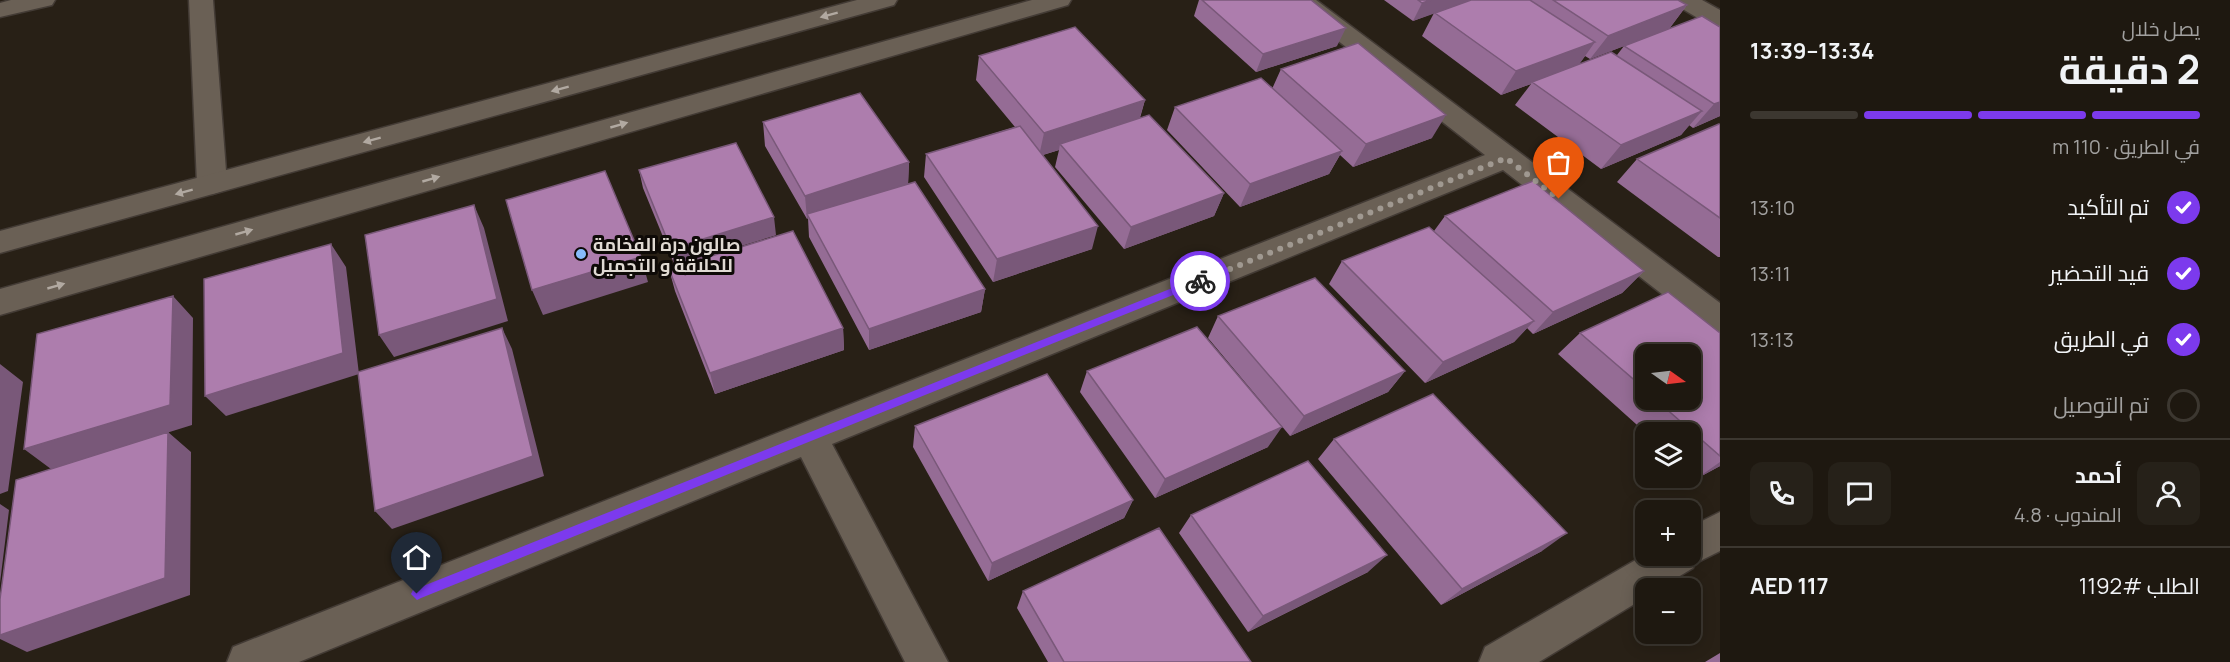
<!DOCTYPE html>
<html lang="ar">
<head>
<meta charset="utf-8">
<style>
	body { margin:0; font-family:Manrope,Cairo,sans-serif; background:#262119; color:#f1f3f6; direction:rtl; height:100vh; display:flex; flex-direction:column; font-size:22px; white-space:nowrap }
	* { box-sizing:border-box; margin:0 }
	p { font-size:20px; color:#a1a09f }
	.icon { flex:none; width:33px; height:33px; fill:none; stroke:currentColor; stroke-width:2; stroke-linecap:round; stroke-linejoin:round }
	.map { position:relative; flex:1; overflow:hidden; direction:ltr }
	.side { display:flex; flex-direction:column; background:#1e1810; width:510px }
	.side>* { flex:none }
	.needle { width:39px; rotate:104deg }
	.fabs { position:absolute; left:1635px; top:344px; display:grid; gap:12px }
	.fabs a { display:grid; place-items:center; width:66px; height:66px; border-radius:12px; background:#1e1810; box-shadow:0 3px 15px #0003,0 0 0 2px #3c3730; font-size:30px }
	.pin { position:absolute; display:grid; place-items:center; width:51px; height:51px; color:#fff; margin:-62px -26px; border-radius:50% 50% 50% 0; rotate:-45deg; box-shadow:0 0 6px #0007 }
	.pin .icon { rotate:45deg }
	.courier { position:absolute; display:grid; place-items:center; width:60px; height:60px; margin:-30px; border:4px solid #7c3aed; border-radius:50%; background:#fff; color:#222; box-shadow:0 2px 8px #0007 }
	.head em { font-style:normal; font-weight:700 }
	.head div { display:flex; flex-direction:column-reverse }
	.head { display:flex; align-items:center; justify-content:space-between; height:102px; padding:0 30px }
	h1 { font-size:39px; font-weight:700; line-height:45px }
	.bar { display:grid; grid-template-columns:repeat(4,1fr); gap:9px 6px; align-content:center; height:72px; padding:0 30px }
	.bar i { height:8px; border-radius:4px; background:#3c3730 }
	.bar .selected { background:#7c3aed }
	.bar p { grid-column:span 4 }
	.line { display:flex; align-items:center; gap:15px; padding:0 30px; border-top:2px solid #3c3730 }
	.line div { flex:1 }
	.round { display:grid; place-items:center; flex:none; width:63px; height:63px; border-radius:12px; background:#262119 }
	ol { padding:0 30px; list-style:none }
	li { display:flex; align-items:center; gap:18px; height:66px }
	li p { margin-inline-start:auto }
	li .icon { padding:6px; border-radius:50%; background:#7c3aed; color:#fff; stroke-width:4 }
	li:last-child { color:#a1a09f }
	li i { width:33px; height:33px; border:3px solid #3c3730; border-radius:50% }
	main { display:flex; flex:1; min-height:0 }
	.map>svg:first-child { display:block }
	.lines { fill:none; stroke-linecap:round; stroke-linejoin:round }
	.street-casing { stroke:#433b35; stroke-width:3 }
	.secondary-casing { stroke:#433b35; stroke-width:3 }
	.street { fill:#6a6055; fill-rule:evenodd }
	.secondary { fill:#6a6055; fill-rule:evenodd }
	.wall { fill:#956c95; fill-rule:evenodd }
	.shaded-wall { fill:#795879 }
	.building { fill:#ad7dad; stroke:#795879; stroke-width:1.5 }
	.oneway { fill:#b1a9a1 }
	.route { fill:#7c3aed }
	.done { stroke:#a09991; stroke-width:6; stroke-dasharray:0 10.8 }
	.poi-dot { fill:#86bbfb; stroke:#0e0a07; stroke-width:2 }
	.labels { text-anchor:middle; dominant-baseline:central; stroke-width:6; stroke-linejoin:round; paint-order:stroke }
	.poi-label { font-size:18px; font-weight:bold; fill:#e0dad3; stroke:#0e0a07; text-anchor:start }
</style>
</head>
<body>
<main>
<section class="side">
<div class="head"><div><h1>2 دقيقة</h1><p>يصل خلال</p></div><em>13:34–13:39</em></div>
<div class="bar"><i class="selected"></i><i class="selected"></i><i class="selected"></i><i></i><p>في الطريق · 110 m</p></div>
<ol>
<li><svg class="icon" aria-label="check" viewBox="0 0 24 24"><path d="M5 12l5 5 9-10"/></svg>تم التأكيد<p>13:10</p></li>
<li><svg class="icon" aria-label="check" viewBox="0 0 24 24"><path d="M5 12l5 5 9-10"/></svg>قيد التحضير<p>13:11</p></li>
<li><svg class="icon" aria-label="check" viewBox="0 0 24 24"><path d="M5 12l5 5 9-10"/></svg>في الطريق<p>13:13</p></li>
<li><i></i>تم التوصيل</li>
</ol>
<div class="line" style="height:108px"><a class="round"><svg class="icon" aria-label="person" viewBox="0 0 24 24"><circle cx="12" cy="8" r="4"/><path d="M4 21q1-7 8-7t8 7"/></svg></a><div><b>أحمد</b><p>المندوب · 4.8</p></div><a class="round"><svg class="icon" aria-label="chat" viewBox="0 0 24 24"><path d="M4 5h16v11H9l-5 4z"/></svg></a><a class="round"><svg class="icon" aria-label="phone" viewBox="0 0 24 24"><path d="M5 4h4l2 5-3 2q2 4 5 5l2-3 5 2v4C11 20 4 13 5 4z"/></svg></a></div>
<div class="line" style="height:78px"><div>الطلب #1192</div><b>AED 117</b></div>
</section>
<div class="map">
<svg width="1720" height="662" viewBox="0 0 1720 662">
	<rect width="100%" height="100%" fill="#282016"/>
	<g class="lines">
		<g class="street-casing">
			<path id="street" d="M 11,0 L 55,0 L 52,5 L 0,17 L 0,3 Z
				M 189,0 L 213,0 L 227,184 L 222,191 L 212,194 L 202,191 L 197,184 Z
				M 1289,0 L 1316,0 L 1720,303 L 1720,334 L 1708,330 L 1503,170 L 832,444 L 948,662 L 905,662 L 801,457 L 299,662 L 227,662 L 233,647 L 248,641 L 1485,155 L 1292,5 Z
				M 1720,512 L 1720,551 L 1694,564 L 1693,568 L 1660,588 L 1646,588 L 1646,597 L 1539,662 L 1479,662 L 1485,647 L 1646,554 L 1690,555 L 1690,527 Z"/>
		</g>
		<g class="secondary-casing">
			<path id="secondary" d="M 857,0 L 897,0 L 894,5 L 0,253 L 0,231 Z
				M 1032,0 L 1071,0 L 1068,5 L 0,315 L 0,289 Z
				M 1673,0 L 1702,0 L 1720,10 L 1720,28 L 1711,26 L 1676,5 Z"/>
		</g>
		<use href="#street" class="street"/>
		<use href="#secondary" class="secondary"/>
	</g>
	<path class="wall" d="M 1199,0 L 1311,0 L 1337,46 L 1256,72 L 1194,16 Z
		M 1384,0 L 1678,0 L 1687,5 L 1669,29 L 1702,16 L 1720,116 L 1693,128 L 1689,125 L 1681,135 L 1601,169 L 1515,105 L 1531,84 L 1501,95 L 1422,36 L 1434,13 L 1413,21 ZM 1624,46 L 1617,55 L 1579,64 L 1585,56 L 1590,59 Z
		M 979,56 L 1145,100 L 1140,118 L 1224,193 L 1214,216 L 1124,249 L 1055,167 L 1059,150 L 1043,155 L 1092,249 L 993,282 L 924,177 L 926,154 L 1015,127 L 976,80 Z
		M 1281,69 L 1432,138 L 1353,167 L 1340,155 L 1329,174 L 1240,207 L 1167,130 L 1175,107 L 1272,89 Z
		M 763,122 L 909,162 L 908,184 L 985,289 L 981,312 L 869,350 L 809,237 L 808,218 L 807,219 L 765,146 Z
		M 1720,125 L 1720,257 L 1718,257 L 1617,182 L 1637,159 Z
		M 639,170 L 776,235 L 675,266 L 643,188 Z
		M 1445,216 L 1644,271 L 1622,293 L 1533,334 L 1527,328 L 1514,342 L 1425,383 L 1329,284 L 1342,261 L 1434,231 Z
		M 669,269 L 843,328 L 844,350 L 715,394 L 675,291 Z
		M 1218,316 L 1405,371 L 1388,392 L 1290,436 L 1208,338 Z
		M 1580,333 L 1720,333 L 1720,466 L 1696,479 L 1690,474 L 1690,432 L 1646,432 L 1646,433 L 1558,354 ZM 1646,354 L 1690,399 L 1646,399 Z
		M 1087,371 L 1268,447 L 1155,498 L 1080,392 Z
		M 915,426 L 1133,500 L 1124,518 L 988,581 L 913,447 Z
		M 1334,439 L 1542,551 L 1441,605 L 1318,459 Z
		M 1191,515 L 1368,572 L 1248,632 L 1179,533 Z
		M 1023,591 L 1251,662 L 1048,662 L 1017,608 Z
		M 1720,653 L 1720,662 L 1705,662 Z"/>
	<path class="shaded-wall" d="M 1431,0 L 1473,0 L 1413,21 L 1422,3 Z
		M 1687,5 L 1669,29 L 1590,59 L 1608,36 Z
		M 1346,28 L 1337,46 L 1256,72 L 1263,54 Z
		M 1595,42 L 1578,66 L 1532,82 L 1531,84 L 1501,95 L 1516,71 Z
		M 1145,100 L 1138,123 L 1060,144 L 1059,150 L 1039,156 L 1044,133 Z
		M 1720,102 L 1720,116 L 1693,128 L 1714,104 Z
		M 1702,111 L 1681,135 L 1601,169 L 1621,145 Z
		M 1446,115 L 1432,138 L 1353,167 L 1366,144 Z
		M 1342,151 L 1329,174 L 1240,207 L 1250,184 Z
		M 909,162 L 908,186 L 807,214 L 808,218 L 807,219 L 805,196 Z
		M 1224,193 L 1214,216 L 1124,249 L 1131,227 Z
		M 474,205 L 484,228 L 508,321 L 394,357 L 379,335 Z
		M 774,217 L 776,235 L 675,266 L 671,249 Z
		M 1098,226 L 1092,249 L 993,282 L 997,259 Z
		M 331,244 L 346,267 L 359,374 L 226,416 L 205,396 Z
		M 641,257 L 648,282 L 543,315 L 532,290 Z
		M 1644,271 L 1622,293 L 1533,334 L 1553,312 Z
		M 985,289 L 981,312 L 869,350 L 869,329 Z
		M 173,296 L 193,318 L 192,425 L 51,469 L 24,449 Z
		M 1534,321 L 1514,342 L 1425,383 L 1443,362 Z
		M 502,328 L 512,349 L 544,476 L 392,529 L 375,511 Z
		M 843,328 L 844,350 L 715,394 L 710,373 Z
		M 0,364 L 23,382 L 8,491 L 0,494 Z
		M 1405,371 L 1388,392 L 1290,436 L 1304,416 Z
		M 1282,427 L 1268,447 L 1155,498 L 1165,479 Z
		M 168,432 L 191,452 L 190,595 L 27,652 L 0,639 L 0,635 Z
		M 1720,462 L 1720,466 L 1696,479 Z
		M 1133,500 L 1124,518 L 988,581 L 992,563 Z
		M 0,504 L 9,510 L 0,583 Z
		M 1567,533 L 1542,551 L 1441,605 L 1462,589 Z
		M 1387,555 L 1368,572 L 1248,632 L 1263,616 Z"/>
	<path class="building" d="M 1202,0 L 1311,0 L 1346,28 L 1263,54 Z
		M 1418,0 L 1431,0 L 1422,3 Z
		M 1471,0 L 1530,0 L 1595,42 L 1516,71 L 1435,13 Z
		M 1553,0 L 1678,0 L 1687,5 L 1608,36 Z
		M 1702,16 L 1720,27 L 1720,102 L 1714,104 L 1624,46 Z
		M 1075,27 L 1145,100 L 1044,133 L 979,56 Z
		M 1358,43 L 1446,115 L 1366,144 L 1281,69 Z
		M 1611,52 L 1702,111 L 1621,145 L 1532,82 Z
		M 1261,78 L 1342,151 L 1250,184 L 1175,107 Z
		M 860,93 L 909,162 L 805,196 L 763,122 Z
		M 1149,115 L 1224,193 L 1131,227 L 1060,144 Z
		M 1719,124 L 1720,125 L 1720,218 L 1637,159 Z
		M 1020,126 L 1098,226 L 997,259 L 926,154 Z
		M 736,143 L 774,217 L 671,249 L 639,170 Z
		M 605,171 L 641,257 L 532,290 L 506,200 Z
		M 1533,181 L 1644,271 L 1553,312 L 1445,216 Z
		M 915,182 L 985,289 L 869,329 L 807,214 Z
		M 474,205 L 497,299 L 379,335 L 365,235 Z
		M 1429,227 L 1534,321 L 1443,362 L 1342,261 Z
		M 793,231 L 843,328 L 710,373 L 669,269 Z
		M 331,244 L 343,353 L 205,396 L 204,279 Z
		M 1315,278 L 1405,371 L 1304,416 L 1218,316 Z
		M 1668,292 L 1720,333 L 1720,456 L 1655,399 L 1690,399 L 1690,354 L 1646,354 L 1646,390 L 1580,333 Z
		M 173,296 L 170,405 L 24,449 L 37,334 Z
		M 1197,327 L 1282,427 L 1165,479 L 1087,371 Z
		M 502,328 L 533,456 L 375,511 L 358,372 Z
		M 1047,374 L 1133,500 L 992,563 L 915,426 Z
		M 1433,394 L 1567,533 L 1462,589 L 1334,439 Z
		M 168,432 L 165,578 L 0,635 L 0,599 L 16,480 Z
		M 1308,461 L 1387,555 L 1263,616 L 1191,515 Z
		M 1159,528 L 1251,662 L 1064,662 L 1023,591 Z"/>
	<defs><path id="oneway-solid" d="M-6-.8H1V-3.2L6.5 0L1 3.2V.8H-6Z" transform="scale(1.5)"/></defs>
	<g class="oneway">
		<use href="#oneway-solid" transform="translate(829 15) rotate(165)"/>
		<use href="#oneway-solid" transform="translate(560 89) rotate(165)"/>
		<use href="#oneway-solid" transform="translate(619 125) rotate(-16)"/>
		<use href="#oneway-solid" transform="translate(372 140) rotate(165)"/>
		<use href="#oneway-solid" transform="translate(431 179) rotate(-16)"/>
		<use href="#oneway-solid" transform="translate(184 192) rotate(165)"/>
		<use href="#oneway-solid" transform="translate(244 232) rotate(-16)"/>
		<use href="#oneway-solid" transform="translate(56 286) rotate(-16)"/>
	</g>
	<path class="route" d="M 1200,277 L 1203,278 L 1203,283 L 421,598 L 417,600 L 411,594 L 413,590 Z"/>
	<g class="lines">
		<path class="done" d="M 1200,281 L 1506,158 L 1559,199"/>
	</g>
	<circle class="poi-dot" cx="581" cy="254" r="6"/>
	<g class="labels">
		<g class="poi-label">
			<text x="593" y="244">صالون درة الفخامة<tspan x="593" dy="21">للحلاقة و التجميل</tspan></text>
		</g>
	</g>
</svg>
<div class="fabs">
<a><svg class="needle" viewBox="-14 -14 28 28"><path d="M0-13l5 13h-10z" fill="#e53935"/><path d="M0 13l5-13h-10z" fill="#a1a09f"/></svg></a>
<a><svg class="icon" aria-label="layers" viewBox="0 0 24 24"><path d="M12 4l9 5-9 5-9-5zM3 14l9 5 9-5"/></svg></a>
<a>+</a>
<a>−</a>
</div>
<div class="pin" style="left:1559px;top:199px;background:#ea580c"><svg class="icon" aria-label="bag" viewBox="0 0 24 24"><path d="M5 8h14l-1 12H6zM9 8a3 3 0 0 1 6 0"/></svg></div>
<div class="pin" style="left:417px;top:594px;background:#1f2937"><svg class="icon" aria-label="home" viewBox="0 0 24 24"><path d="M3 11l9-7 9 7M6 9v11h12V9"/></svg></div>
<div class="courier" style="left:1200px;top:281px"><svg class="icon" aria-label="bike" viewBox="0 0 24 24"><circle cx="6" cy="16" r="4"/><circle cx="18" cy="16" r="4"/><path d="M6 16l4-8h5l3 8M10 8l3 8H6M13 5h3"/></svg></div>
</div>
</main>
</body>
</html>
